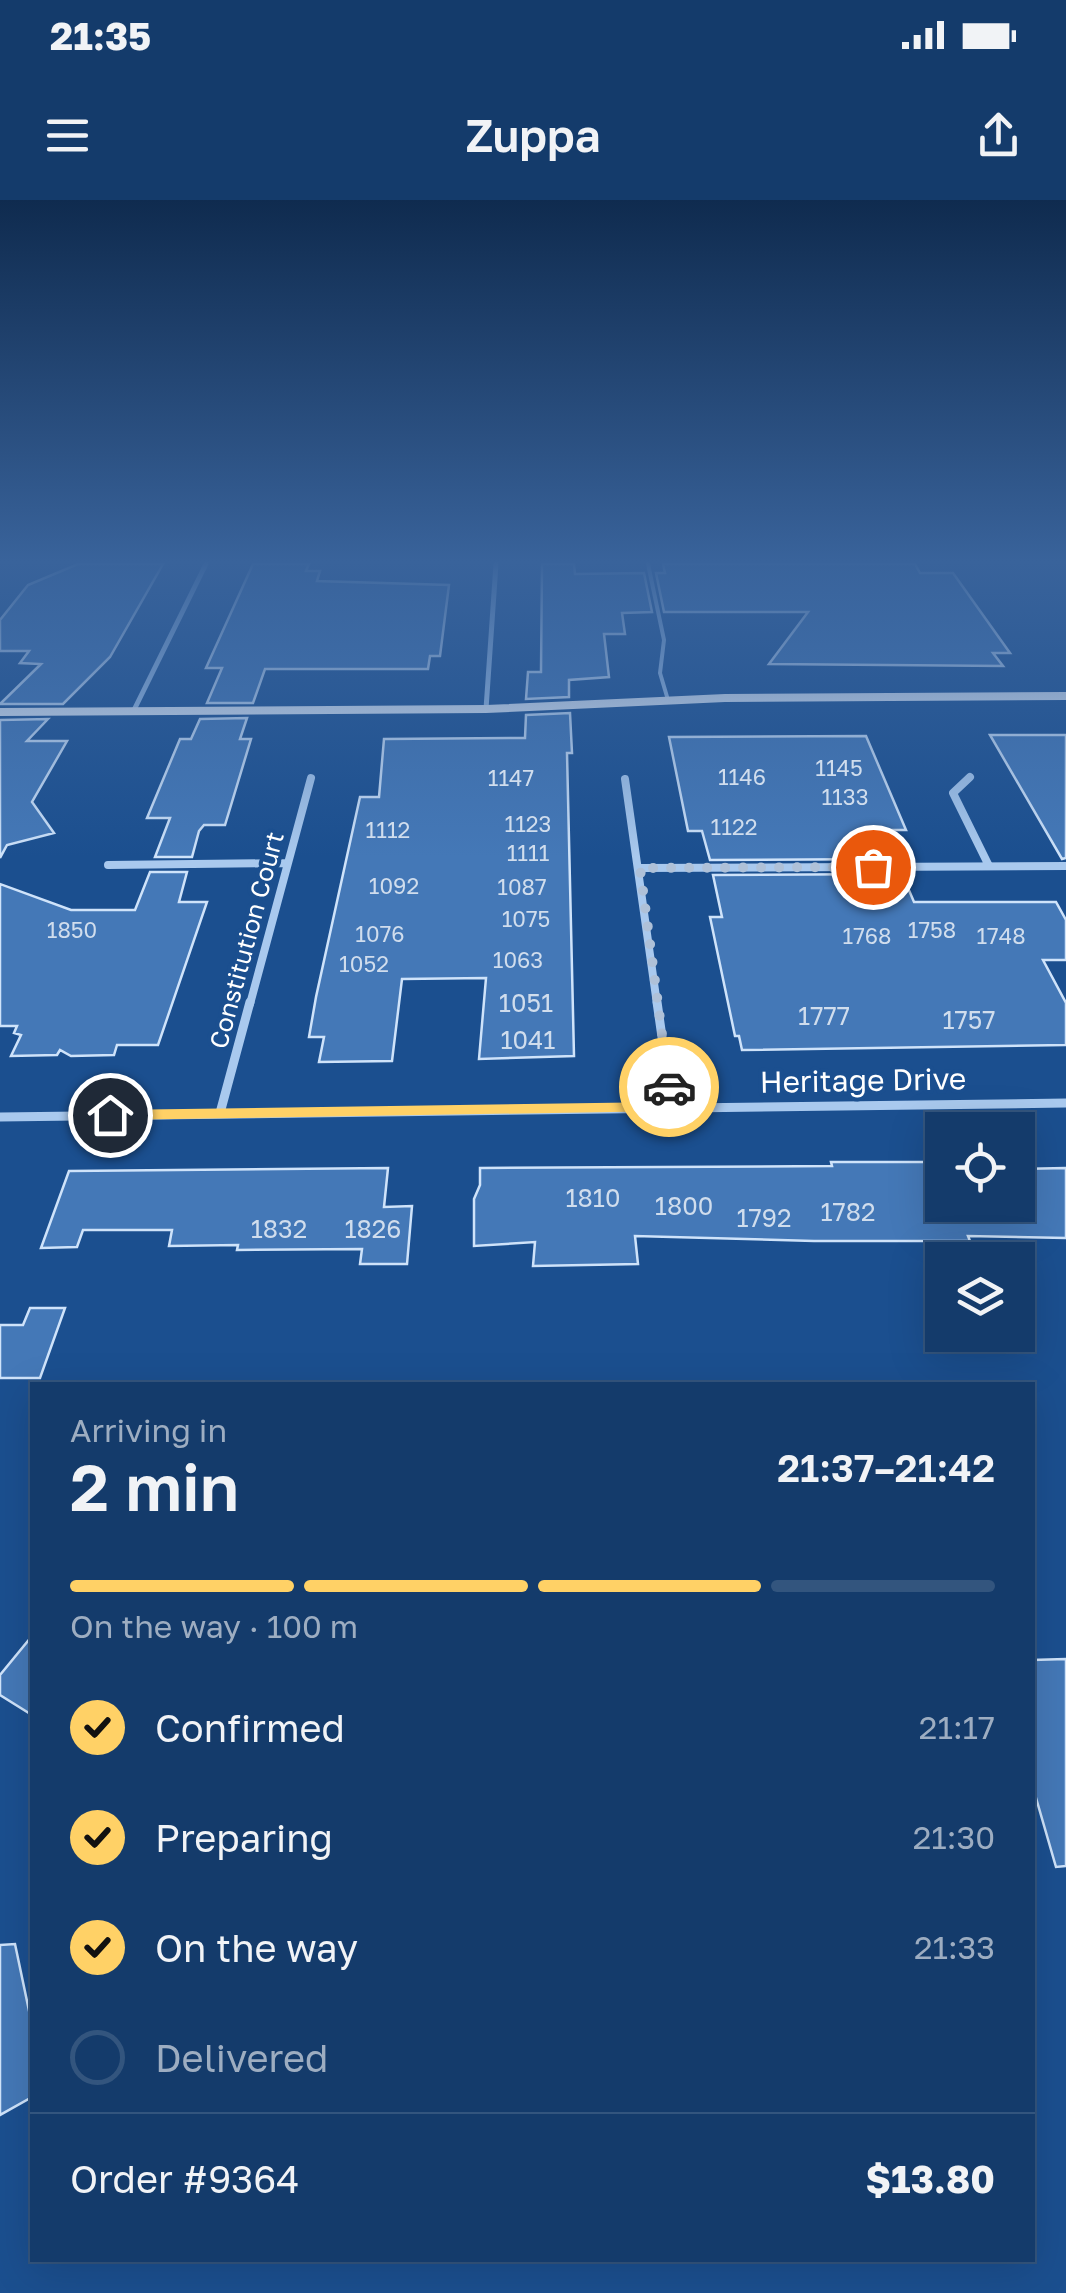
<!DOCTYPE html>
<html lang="en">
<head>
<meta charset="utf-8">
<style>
	body { margin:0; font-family:"Golos Text",sans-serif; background:#214673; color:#f1f3f6; height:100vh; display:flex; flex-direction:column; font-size:38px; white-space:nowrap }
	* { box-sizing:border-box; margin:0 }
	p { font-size:32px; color:#9dadc1 }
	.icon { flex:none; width:55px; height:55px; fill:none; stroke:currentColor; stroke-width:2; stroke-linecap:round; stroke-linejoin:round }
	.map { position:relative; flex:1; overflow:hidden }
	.side { position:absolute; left:30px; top:1182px; width:1005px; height:880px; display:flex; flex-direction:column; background:#143b6b; border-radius:0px; box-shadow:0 10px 40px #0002,0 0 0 2px #33557e }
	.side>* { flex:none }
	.tools { position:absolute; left:925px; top:912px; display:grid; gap:20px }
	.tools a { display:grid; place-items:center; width:110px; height:110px; border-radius:0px; background:#143b6b; box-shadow:0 10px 40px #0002,0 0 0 2px #33557e; font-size:50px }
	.pin { position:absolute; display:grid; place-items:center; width:85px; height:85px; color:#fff; margin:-42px; border:5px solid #fff; border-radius:50%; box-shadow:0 2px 10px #0007 }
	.courier { position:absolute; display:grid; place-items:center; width:100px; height:100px; margin:-50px; border:8px solid #ffd166; border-radius:50%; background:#fff; color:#222; box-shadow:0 2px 12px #0007 }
	.headline em { font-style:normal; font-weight:600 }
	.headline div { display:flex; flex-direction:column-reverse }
	.headline { display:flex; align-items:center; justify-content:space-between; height:170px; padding:0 40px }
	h1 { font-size:65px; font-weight:600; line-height:75px }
	.bar { display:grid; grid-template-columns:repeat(4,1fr); gap:15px 10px; align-content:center; height:120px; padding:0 40px }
	.bar i { height:12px; border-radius:8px; background:#33557e }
	.bar .selected { background:#ffd166 }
	.bar p { grid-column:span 4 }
	.line { display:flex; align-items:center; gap:25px; padding:0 40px; border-top:2px solid #33557e }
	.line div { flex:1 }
	ol { padding:0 40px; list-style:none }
	li { display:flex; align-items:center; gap:30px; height:110px }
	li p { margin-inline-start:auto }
	li .icon { padding:10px; border-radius:50%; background:#ffd166; color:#111; stroke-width:4 }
	li:last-child { color:#9dadc1 }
	li i { width:55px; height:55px; border:5px solid #33557e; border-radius:50% }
	.status { display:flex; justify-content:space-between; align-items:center; height:70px; padding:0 50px; background:#143b6b; direction:ltr }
	.status svg { height:28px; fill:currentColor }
	header { display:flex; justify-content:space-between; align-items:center; height:130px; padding:0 40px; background:#143b6b; font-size:45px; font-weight:600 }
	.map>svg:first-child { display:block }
	.building { fill:#4478b7; stroke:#cfe3fa; stroke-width:2.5 }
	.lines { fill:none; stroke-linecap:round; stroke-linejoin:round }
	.lane { stroke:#a9c9ee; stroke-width:4 }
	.street-far2 { stroke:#a9c9ee; stroke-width:5 }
	.street-far1 { stroke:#a9c9ee; stroke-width:8 }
	.street { stroke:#a9c9ee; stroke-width:9 }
	.primary { fill:#f0f6ff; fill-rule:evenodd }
	.route { fill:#ffd166 }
	.done { stroke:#afc1d8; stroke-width:10; stroke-dasharray:0 18 }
	.labels { text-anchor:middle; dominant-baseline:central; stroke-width:8; stroke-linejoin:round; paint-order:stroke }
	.far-number-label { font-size:22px; fill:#d0dded }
	.far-street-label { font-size:25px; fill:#fff; stroke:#1b4f8f }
	.number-label { font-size:25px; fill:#d0dded }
	.street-label { font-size:30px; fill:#fff; stroke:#1b4f8f }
</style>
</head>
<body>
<div class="status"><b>21:35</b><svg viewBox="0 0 49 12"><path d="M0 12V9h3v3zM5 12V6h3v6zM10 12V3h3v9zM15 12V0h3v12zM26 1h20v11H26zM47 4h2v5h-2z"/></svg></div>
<header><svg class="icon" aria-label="menu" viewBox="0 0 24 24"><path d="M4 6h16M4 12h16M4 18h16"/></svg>Zuppa<svg class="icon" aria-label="share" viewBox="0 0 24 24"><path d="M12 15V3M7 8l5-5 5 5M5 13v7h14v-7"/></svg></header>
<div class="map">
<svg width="1066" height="2093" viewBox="0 0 1066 2093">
	<rect width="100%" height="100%" fill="#1b4f8f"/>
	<path class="building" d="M 78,364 L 163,364 L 110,457 L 63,504 L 0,504 L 41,464 L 20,463 L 29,451 L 0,451 L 0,420 L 28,385 Z
		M 253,364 L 309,364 L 306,371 L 320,371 L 317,381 L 449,385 L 440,456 L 430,456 L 428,469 L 265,469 L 253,503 L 207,503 L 222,468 L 206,468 Z
		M 542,364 L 574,364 L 575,374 L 644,373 L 652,412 L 622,413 L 625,434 L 604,434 L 609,477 L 569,480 L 569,497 L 526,499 L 528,472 L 541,472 Z
		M 663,364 L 915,364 L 920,373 L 953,373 L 1010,453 L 993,453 L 1003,466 L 769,464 L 808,412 L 664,412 L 656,373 L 665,373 Z
		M 570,513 L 572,553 L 567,553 L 574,856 L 479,859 L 486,778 L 402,779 L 392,861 L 319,862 L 324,837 L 309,837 L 316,797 L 360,597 L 379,597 L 384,539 L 525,538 L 526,515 Z
		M 247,518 L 240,539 L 251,539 L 225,625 L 204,625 L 199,631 L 192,657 L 155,657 L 170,618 L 147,618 L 180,539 L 191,539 L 200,519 Z
		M 48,519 L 27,541 L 67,541 L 32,602 L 54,633 L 7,645 L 0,658 L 0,520 Z
		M 990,535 L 1066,535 L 1066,658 L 1062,659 Z
		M 866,536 L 906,630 L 884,630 L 896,659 L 710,660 L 702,631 L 688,631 L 669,537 Z
		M 150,672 L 187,672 L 179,702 L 207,702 L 158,845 L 117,845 L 114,855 L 71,856 L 60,850 L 57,855 L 11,856 L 21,835 L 14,833 L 17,826 L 0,826 L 0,684 L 71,710 L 135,710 Z
		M 902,674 L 914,702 L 1056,702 L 1066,720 L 1066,760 L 1043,760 L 1066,803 L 1066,845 L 742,850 L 739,836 L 735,836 L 710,717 L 722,717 L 713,675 Z
		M 831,962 L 936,962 L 942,980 L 942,1005 L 1018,1005 L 1018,969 L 1066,968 L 1066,1038 L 968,1036 L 970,1041 L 814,1041 L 635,1036 L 638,1064 L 533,1066 L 535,1042 L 474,1046 L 474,999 L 480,985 L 480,968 L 832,966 Z
		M 388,968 L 384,1007 L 412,1006 L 407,1064 L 360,1064 L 362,1049 L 237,1050 L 238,1045 L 169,1046 L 172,1030 L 83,1030 L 77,1047 L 41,1048 L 69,971 Z
		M 30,1108 L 65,1108 L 40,1178 L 0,1178 L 0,1125 L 23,1125 Z
		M 32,1436 L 32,1515 L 0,1495 L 0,1475 Z
		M 1066,1459 L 1066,1666 L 1056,1667 L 1032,1584 L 1032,1460 Z
		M 15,1744 L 32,1825 L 32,1897 L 0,1915 L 0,1745 Z"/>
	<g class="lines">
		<path class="lane" d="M 648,364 L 664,440 L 660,473 L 668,500"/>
		<path class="street-far2" d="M 486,509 L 496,364
			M 133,512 L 206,364"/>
		<path class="street-far1" d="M 970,577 L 953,593 L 989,666
			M 625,579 L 657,804
			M 108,665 L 288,663
			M 640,668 L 1066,666
			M 250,804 L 311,578"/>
		<path class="street" d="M 657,802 L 672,907
			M 220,913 L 250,802
			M 0,917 L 1066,903"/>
		<path class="primary" d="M 1066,492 L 1066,500 L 725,502 L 486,513 L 0,516 L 0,508 L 486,505 L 725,494 Z"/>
	</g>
	<linearGradient id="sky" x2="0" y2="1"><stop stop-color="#0f2b4f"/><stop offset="0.55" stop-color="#39639b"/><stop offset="1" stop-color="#39639b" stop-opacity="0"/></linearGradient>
	<rect width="1066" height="657" fill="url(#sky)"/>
	<path class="route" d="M 669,882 L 676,887 L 679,907 L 672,911 L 110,920 L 103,915 L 110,910 L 664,902 L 662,887 Z"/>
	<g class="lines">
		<path class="done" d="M 669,887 L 640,668 L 873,667"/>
	</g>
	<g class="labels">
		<g class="far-number-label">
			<text x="839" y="567">1145</text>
			<text x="742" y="576">1146</text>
			<text x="511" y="577">1147</text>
			<text x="845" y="596">1133</text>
			<text x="528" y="623">1123</text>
			<text x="734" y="626">1122</text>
			<text x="388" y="629">1112</text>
			<text x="528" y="652">1111</text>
			<text x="394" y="685">1092</text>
			<text x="522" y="686">1087</text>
			<text x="526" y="718">1075</text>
			<text x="72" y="729">1850</text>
			<text x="932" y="729">1758</text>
			<text x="380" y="733">1076</text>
			<text x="867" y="735">1768</text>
			<text x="1001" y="735">1748</text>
			<text x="518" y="759">1063</text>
			<text x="364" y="763">1052</text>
		</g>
		<g class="far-street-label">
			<text transform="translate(246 740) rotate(-75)">Constitution Court</text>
		</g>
		<g class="number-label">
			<text x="526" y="802">1051</text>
			<text x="824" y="815">1777</text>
			<text x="969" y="819">1757</text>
			<text x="528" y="839">1041</text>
			<text x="593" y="997">1810</text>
			<text x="684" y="1005">1800</text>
			<text x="848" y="1011">1782</text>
			<text x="764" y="1017">1792</text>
			<text x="279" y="1028">1832</text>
			<text x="373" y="1028">1826</text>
		</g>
		<g class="street-label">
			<text transform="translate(863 880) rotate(-1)">Heritage Drive</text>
		</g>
	</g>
</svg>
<div class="tools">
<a><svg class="icon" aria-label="locate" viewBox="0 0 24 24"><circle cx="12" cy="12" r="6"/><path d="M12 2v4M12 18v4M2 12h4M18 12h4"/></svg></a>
<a><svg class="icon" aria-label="layers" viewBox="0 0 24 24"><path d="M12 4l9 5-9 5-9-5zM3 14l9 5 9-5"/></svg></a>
</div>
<div class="pin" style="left:873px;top:667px;background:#ea580c"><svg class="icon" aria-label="bag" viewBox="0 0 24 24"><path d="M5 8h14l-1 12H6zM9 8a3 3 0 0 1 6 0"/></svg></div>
<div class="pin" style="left:110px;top:915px;background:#1f2937"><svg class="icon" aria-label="home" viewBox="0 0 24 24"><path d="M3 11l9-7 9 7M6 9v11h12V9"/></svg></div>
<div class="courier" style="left:669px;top:887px"><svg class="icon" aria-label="car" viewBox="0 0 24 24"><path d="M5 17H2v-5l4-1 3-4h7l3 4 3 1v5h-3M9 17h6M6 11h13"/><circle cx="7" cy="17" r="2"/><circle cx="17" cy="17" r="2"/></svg></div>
<section class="side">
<div class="headline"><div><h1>2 min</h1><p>Arriving in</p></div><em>21:37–21:42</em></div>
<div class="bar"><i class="selected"></i><i class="selected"></i><i class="selected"></i><i></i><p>On the way · 100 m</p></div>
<ol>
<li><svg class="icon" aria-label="check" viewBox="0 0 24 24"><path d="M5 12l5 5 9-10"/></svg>Confirmed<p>21:17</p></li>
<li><svg class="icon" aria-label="check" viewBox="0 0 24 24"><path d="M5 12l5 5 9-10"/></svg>Preparing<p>21:30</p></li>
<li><svg class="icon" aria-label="check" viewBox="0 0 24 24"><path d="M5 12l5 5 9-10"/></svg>On the way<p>21:33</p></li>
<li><i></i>Delivered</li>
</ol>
<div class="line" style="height:130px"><div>Order #9364</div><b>$13.80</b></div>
</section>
</div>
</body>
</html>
